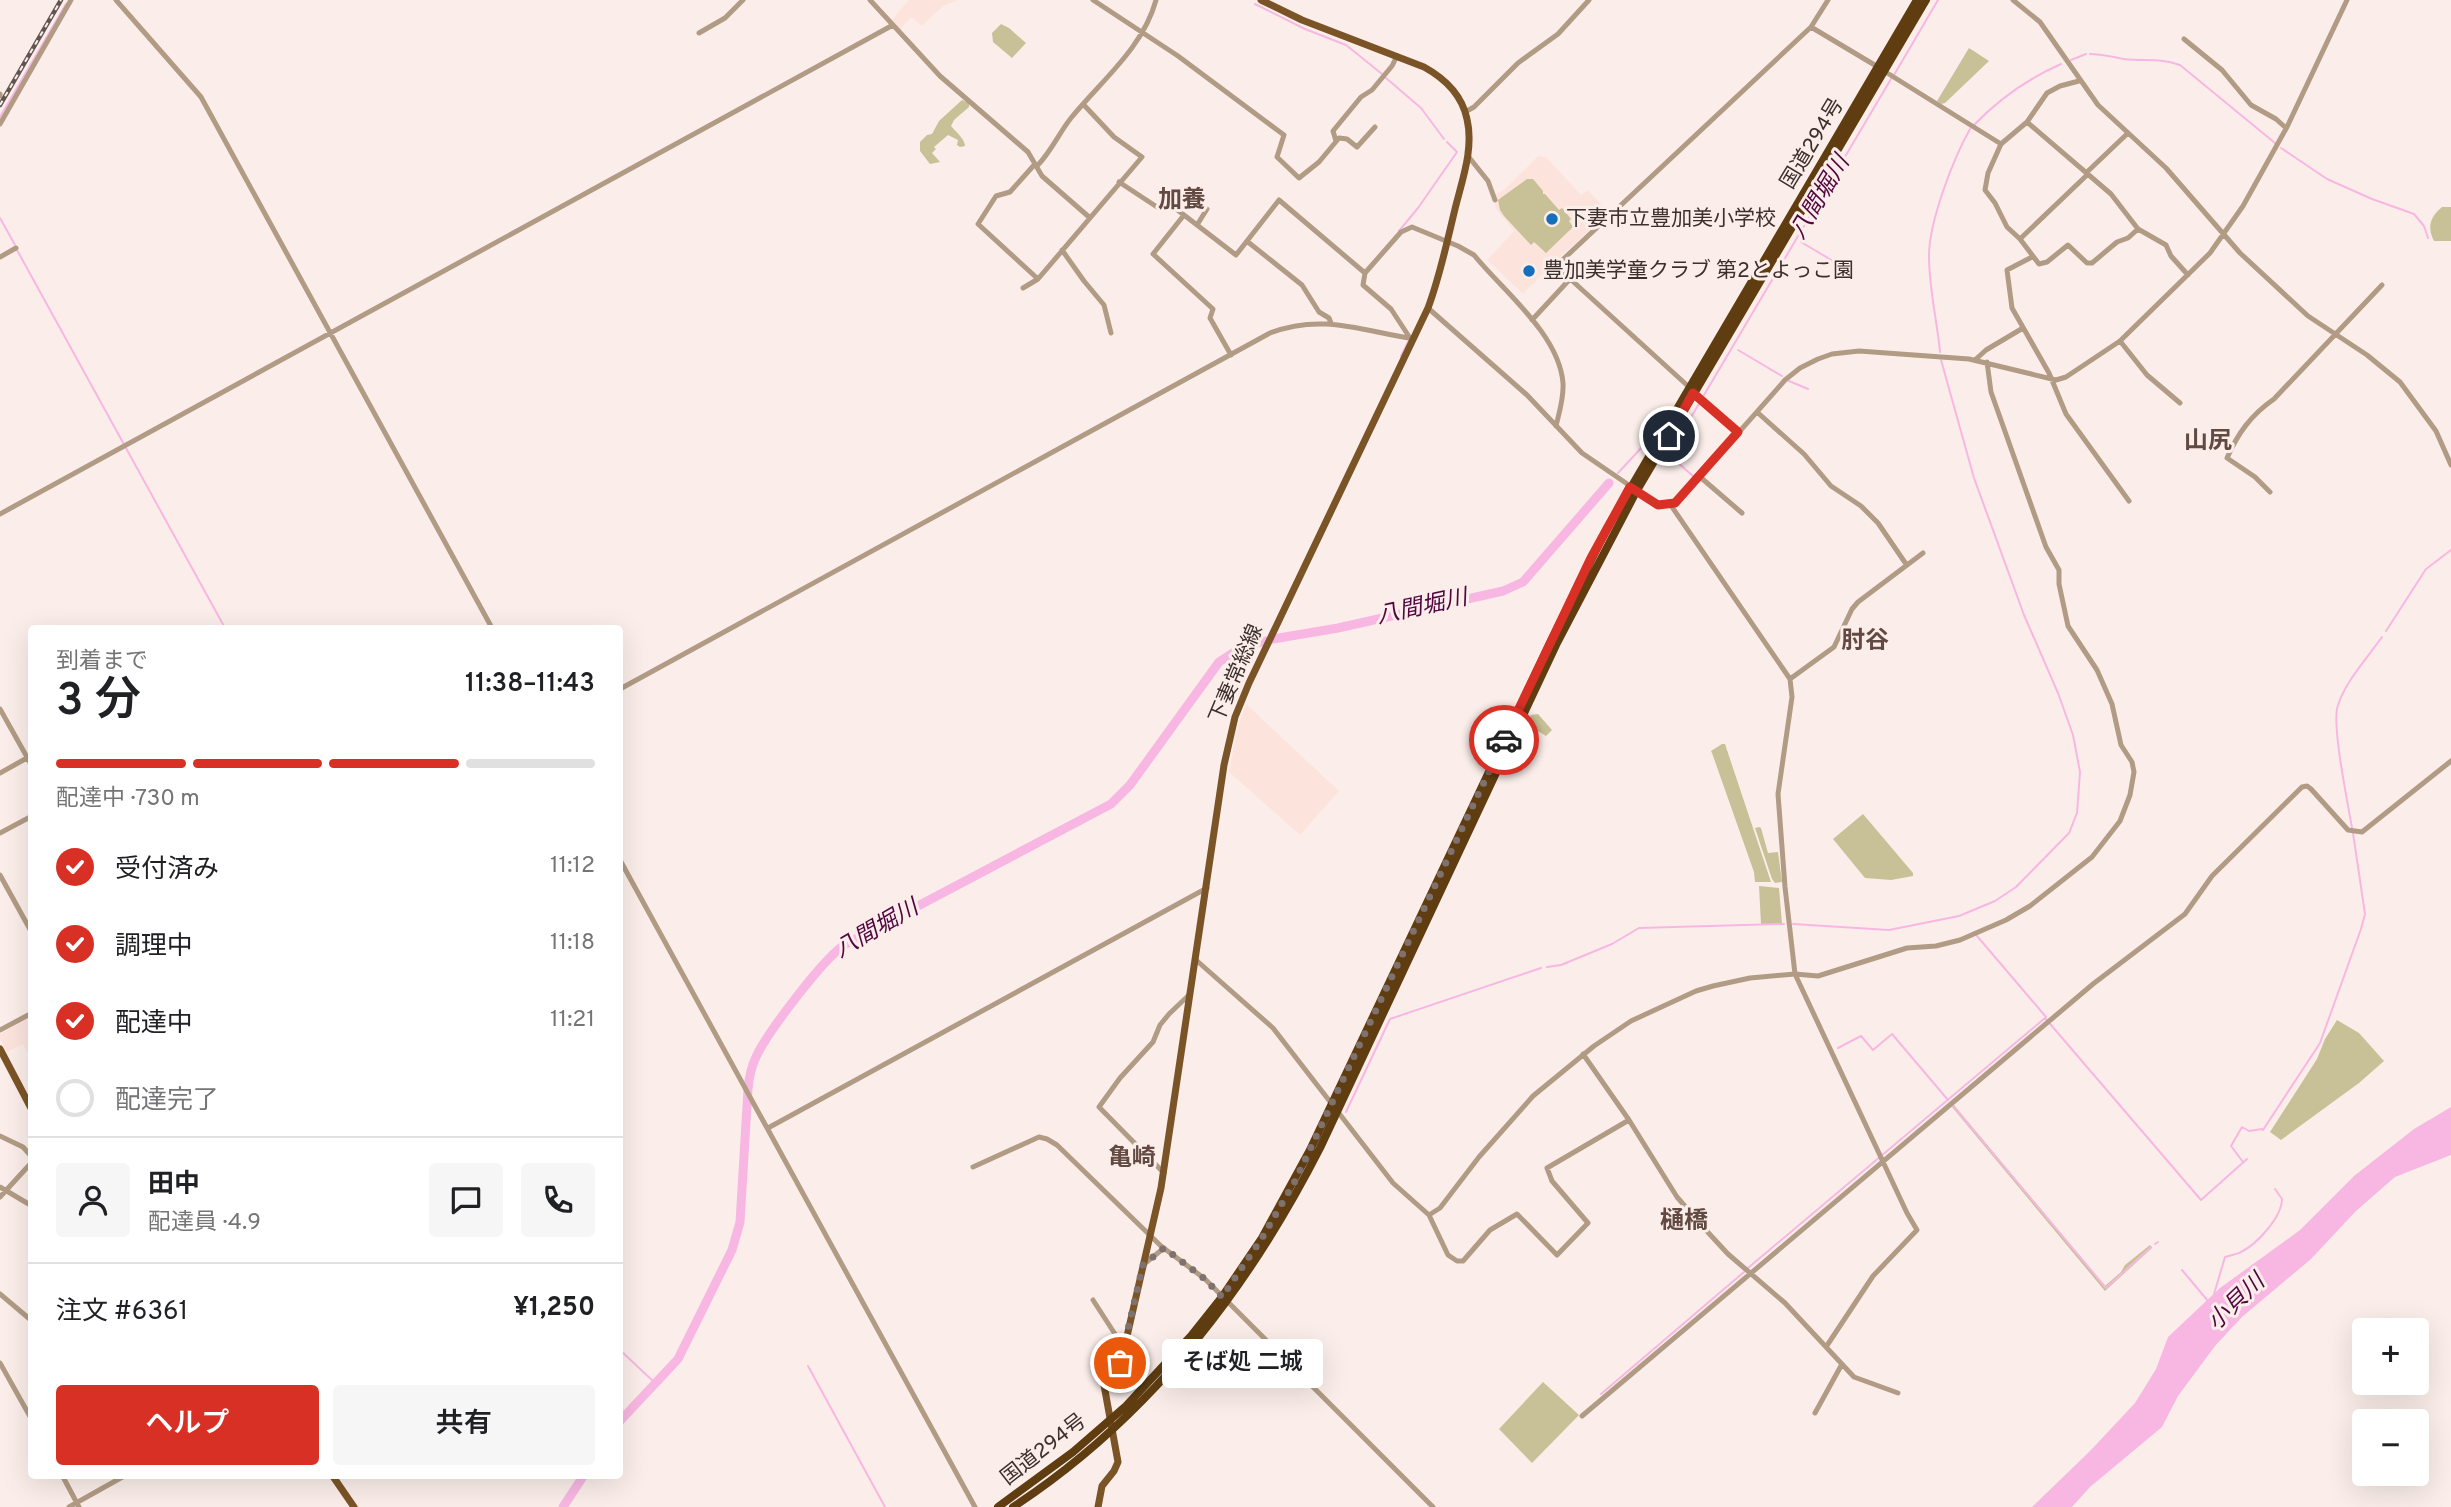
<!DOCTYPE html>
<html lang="ja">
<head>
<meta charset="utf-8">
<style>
	body { margin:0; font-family:Overpass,"Noto Sans JP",sans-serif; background:#f6f6f6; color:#202124; height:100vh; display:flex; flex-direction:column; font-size:26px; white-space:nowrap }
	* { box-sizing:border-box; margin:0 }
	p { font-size:23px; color:#757577 }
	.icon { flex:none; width:38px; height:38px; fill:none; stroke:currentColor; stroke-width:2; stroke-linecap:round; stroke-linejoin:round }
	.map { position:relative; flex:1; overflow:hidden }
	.panel { position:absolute; left:28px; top:625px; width:595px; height:854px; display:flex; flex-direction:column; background:#fff; border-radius:7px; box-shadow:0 7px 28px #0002 }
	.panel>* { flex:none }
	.controls { position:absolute; left:2352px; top:1318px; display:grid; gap:14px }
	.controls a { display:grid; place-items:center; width:77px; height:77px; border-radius:7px; background:#fff; box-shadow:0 7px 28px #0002; font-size:35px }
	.pin { position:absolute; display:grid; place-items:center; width:60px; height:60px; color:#fff; margin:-30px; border:4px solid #fff; border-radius:50%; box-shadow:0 2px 7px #0007 }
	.courier { position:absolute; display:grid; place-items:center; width:70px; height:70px; margin:-35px; border:5px solid #d93025; border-radius:50%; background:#fff; color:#222; box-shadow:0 2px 9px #0007 }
	.bubble { position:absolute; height:49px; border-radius:7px; background:#fff; box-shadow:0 7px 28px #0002; font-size:23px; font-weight:600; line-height:49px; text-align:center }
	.headline em { font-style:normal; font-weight:600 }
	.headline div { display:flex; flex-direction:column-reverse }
	.headline { display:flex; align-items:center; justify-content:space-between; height:119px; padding:0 28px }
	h1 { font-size:46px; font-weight:600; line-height:52px }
	.bar { display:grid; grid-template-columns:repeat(4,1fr); gap:10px 7px; align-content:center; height:84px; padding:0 28px }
	.bar i { height:9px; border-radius:5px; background:#e0e0e0 }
	.bar .current { background:#d93025 }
	.bar p { grid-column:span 4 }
	.line { display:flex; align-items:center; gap:18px; padding:0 28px; border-top:2px solid #e0e0e0 }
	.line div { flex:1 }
	.round { display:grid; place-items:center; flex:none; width:74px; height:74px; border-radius:7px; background:#f6f6f6 }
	ol { padding:0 28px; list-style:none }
	li { display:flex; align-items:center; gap:21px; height:77px }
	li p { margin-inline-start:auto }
	li .icon { padding:7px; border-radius:50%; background:#d93025; color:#fff; stroke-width:4 }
	li:last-child { color:#757577 }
	li i { width:38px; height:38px; border:4px solid #e0e0e0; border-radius:50% }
	.button { display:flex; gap:14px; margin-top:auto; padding:14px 28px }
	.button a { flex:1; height:80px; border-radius:7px; background:#d93025; color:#fff; font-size:28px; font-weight:600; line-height:80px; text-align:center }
	.button a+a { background:#f6f6f6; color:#202124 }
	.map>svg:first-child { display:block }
	.built { fill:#fce4dd }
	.green { fill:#c8c096 }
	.water { fill:#f8b7e2 }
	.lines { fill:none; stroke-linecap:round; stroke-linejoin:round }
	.stream { stroke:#f8b7e2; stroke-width:2 }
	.river { stroke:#f8b7e2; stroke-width:9 }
	.minor { stroke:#b19b84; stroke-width:5 }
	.major { stroke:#7a5426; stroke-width:7 }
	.highway { stroke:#5f3d11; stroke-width:8 }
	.rail-casing { stroke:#615551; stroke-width:4.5 }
	.rail { stroke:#fbeeea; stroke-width:2; stroke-dasharray:5; stroke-linecap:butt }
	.done { stroke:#7f726e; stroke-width:7; stroke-dasharray:0 12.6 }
	.route { stroke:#d93025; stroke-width:9 }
	.poi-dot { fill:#156fbc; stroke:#fbeeea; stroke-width:2.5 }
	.labels { text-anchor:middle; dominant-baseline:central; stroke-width:6; stroke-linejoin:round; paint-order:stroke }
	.street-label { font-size:21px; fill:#3c302c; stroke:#fbeeea }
	.poi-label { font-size:21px; fill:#3c302c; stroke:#fbeeea; text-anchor:start }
	.water-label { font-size:23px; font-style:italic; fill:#520641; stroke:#fbeeea }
	.quarter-label { font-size:24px; font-weight:bold; fill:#624941; stroke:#fbeeea }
</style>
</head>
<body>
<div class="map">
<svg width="2451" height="1507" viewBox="0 0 2451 1507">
	<rect width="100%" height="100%" fill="#fbeeea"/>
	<path class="built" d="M 909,0 L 959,0 L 943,6 L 922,26 L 911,17 L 899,31 L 890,22 Z
		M 1538,156 L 1545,157 L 1549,160 L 1581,195 L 1588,190 L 1609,213 L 1549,267 L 1523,294 L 1487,260 L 1514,231 L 1496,209 L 1494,201 L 1497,199 L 1496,194 L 1505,189 Z
		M 1246,704 L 1339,791 L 1300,835 L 1229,772 L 1236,734 Z
		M 31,1016 L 31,1059 L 23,1044 L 7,1052 L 0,1039 L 0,1034 Z"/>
	<path class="green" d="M 1001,24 L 1009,28 L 1026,43 L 1012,58 L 993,42 L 992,33 Z
		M 1969,48 L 1989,61 L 1945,103 L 1941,104 L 1937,101 Z
		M 962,100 L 969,103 L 969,107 L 954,120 L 951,126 C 956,132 965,139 965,146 L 960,147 L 957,145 L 958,140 L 948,135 L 934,147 L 936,149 L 932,153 L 940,162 L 930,164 L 920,151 L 920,142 L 927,135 L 932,134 L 939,121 Z
		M 1527,179 L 1533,179 L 1543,191 L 1543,194 L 1545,194 L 1559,210 L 1562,208 L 1571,219 L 1569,221 L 1573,227 L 1546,253 L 1534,242 L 1531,245 L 1504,216 L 1500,210 L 1498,200 Z
		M 2442,207 L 2451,207 L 2451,241 L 2434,241 C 2427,227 2430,217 2442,207 Z
		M 1538,714 L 1552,730 L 1546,736 L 1538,731 L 1514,756 L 1531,715 Z
		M 1722,744 L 1725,744 L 1771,882 L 1755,882 L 1754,872 L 1712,753 L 1711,751 Z
		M 1863,814 L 1913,873 L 1913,876 L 1891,880 L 1865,878 L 1833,839 Z
		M 1759,827 L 1761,828 L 1768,853 L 1778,852 L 1782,882 L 1775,883 L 1772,879 L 1755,828 Z
		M 1759,886 L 1779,888 L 1782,924 L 1761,924 Z
		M 2337,1020 L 2359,1033 L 2384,1061 L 2359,1083 L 2281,1140 L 2270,1132 L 2317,1059 L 2325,1039 Z
		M 1954,1105 L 2105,1286 L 2121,1272 L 2125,1265 L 2150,1245 L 2152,1248 L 2105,1291 L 1952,1107 Z
		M 1543,1382 L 1579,1415 L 1532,1463 L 1499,1429 Z"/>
	<path class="water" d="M 2451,1107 L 2451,1155 L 2395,1177 L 2356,1211 L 2311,1259 L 2242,1317 L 2215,1346 L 2178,1396 L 2162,1427 L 2090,1487 L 2072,1507 L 2032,1507 L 2090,1451 L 2135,1403 L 2156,1369 L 2168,1337 L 2220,1288 L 2300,1230 L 2354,1176 L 2414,1129 Z"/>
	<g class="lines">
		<path class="stream" d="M 1255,4 L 1305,29 L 1346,45 L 1382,74
			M 2090,54 C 2102,54 2112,57 2124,59 C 2145,62 2157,57 2180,65 L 2275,143
			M 2071,60 L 2086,54
			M 1894,75 L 1938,0
			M 1386,78 L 1421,108 L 1444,139
			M 0,117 L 66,4
			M 1974,125 C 2000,98 2027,79 2061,64
			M 2281,148 L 2327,179 L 2372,199 L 2414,214 L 2424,226 L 2428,238
			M 0,218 L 15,245
			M 1399,231 L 1418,208 L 1457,152 L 1447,142
			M 1801,242 L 1838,264
			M 17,250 L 225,628
			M 1738,350 L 1782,376
			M 1940,352 C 1937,320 1929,289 1929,256 C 1929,222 1953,159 1970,129
			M 1401,356 L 1408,342
			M 1789,381 L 1808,389
			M 1704,395 L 1891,79
			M 1670,456 L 1693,476
			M 1664,459 L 1666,460 L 1700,402
			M 1618,473 L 1643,446
			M 2386,631 L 2426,569 L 2451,550
			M 2352,828 C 2348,804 2331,723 2338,705 C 2346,681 2367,658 2382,637
			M 1793,924 L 1889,930 L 1959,916 L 1995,901 L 2016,887 L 2069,833 L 2077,813 L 2080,772 L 2073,735 L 2058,693 L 2024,615 L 1974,478 L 1941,360
			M 1977,936 L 2046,1017
			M 1547,967 L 1561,965 L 1612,944 L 1639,928 L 1784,924
			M 1838,1048 L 1861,1036 L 1873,1050 L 1892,1034 L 1948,1100
			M 1954,1107 L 2106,1288 L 2151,1247
			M 1346,1112 L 1390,1019 L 1541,968
			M 2263,1130 L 2320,1043 L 2361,929 L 2365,914 L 2353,833
			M 2243,1162 L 2231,1146 L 2242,1127 L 2249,1131 L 2262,1129
			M 2155,1244 L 2158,1242
			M 1748,1268 L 2045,1018 L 2201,1200 L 2247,1159
			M 2182,1270 L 2208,1301
			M 2214,1294 L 2225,1257 C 2230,1255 2236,1255 2241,1252 C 2257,1244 2282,1217 2282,1199 L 2275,1189
			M 620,1350 L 655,1383
			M 808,1366 L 885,1507
			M 1601,1394 L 1744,1272"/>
		<path class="river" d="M 1273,639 L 1338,628 L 1503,591 L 1523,582 L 1609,483
			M 620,1421 L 678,1359 L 732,1250 L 740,1222 L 748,1089 C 749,1078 751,1067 756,1057 C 767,1033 825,956 846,944 L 1111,804 L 1130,785 L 1219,662 L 1242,647 L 1266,641
			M 563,1507 L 584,1475"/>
		<path class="minor" d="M 116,0 L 201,97 L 492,628
			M 870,0 L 940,76 L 1028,152 L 1042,176 L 1089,217
			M 1093,0 L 1178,56 L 1284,135 L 1277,157 L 1299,178 L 1319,162 L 1339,138 L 1347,139 L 1357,147 L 1375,127
			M 2013,0 L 2040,22 L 2098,105 L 2166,168 L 2240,253 L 2308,316 L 2367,355 L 2400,382 L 2436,431 L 2451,465
			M 1811,27 L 1878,67
			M 699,33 L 725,18 L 743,0
			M 2184,39 L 2222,70 L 2251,105 L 2276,119 L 2286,128
			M 1884,71 L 2001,144
			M 2079,81 L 2060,86 L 2047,93 L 2027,122 L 2001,144 L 1988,173 L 1985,190 L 1995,203 L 2007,227 L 2020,239 L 2039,264 L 2047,262 L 2068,245 L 2087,263 L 2092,263 L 2117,242 L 2128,238 L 2138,229
			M 0,94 L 0,96
			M 1465,112 L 1474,107 L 1518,63 L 1558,34 L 1589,0
			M 2027,122 L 2111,194 L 2138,229 L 2166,245 L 2171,256 L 2188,275
			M 0,124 L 71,0
			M 1336,141 L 1333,131 L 1361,97 L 1372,90 L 1392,66 L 1397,56
			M 1468,156 L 1488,181 L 1495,200
			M 1035,164 L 1010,192 L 996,196 L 978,224 L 1038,279
			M 1037,166 C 1051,152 1059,133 1071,118 C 1101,81 1143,48 1156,0
			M 2086,173 L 2128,133
			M 1119,182 L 1157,207 L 1171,205 L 1236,255 L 1279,200 L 1365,273
			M 1184,215 L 1153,254 L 1213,309 L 1210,318 L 1231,355
			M 1197,225 L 1207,209
			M 2020,239 L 2087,175
			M 1248,242 L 1302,285 L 1319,312 L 1329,318 L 1331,323
			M 1062,250 L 1084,281 L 1104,305 L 1111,333
			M 0,257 L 16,248
			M 2032,257 L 2007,270 L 2012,308 L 2049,373 L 2066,414 L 2129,501
			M 1023,288 L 1038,279 L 1142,157 L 1114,137 L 1083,104
			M 1428,308 L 1527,395 L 1582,453 L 1658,505 L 1670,504 L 1679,500 L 1785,380 L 1800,368 L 1818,359 L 1832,354 L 1859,351 L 1969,359 L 2056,380 L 2066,377 L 2120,341 L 2210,253 L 2243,206 L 2287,127 L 2347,0
			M 1532,320 L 1570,279
			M 1410,338 L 1391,309 L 1363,285 L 1365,273 L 1401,232 L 1412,227 L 1458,246 L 1474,255 C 1503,291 1559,334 1563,383 C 1564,398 1559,413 1556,426
			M 2120,341 L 2147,375 L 2180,403
			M 1975,360 L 1986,350 L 2023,328
			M 1689,387 L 1556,266 L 1811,27 L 1828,0
			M 1693,393 L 1738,432
			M 1757,412 L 1804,454 L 1831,486 L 1861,506 L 1878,523 L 1906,564
			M 1699,476 L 1742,513
			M 2270,492 L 2255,477 L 2227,458 C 2238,433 2251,415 2274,399 L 2382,285
			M 1670,504 L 1790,679 L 1792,697 L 1778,794 L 1785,887 L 1795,974 L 1907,1213 L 1917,1230 L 1873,1276 L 1826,1347
			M 0,514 L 893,25
			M 1790,679 L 1834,647 L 1852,609 L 1858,602 L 1923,553
			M 620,689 L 1270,333 C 1322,313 1362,331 1414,339
			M 0,709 L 32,766
			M 0,773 L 27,758
			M 0,833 L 32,816
			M 620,860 L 975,1507
			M 0,875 L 32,933
			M 1196,960 L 1273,1028 L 1393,1183 L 1429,1215 L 1440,1208 L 1479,1157 L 1533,1096 L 1594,1046 L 1631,1021 L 1696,991 L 1713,986 L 1750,978 L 1795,974 L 1818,976 L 1907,948 L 1936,946 L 1960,940 L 2006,920 L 2030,906 L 2092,857 L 2120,821 L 2130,795 L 2134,772 L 2132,762 L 2121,745 L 2112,704 L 2097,670 L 2068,626 L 2059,584 L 2059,570 L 2046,547 L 1991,392 L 1987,362
			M 0,1030 L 32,1013
			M 1583,1054 L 1629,1120 L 1677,1197 L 1703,1227 L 1728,1254 L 1785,1303 L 1854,1377 L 1898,1393
			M 768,1128 L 1207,888
			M 0,1136 L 23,1147 L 32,1157
			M 973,1167 L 1039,1137 L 1047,1139 L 1057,1145 L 1161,1246 L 1205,1279 L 1433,1507
			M 1164,1173 L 1099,1107 L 1120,1078 L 1153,1042 L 1160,1025 L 1169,1014 L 1190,994
			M 0,1187 L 32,1206
			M 0,1197 L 32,1162
			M 1429,1215 L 1448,1255 L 1457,1261 L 1463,1261 L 1490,1230 L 1517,1214 L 1557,1255 L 1588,1223 L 1552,1181 L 1547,1168 L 1629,1120
			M 1143,1265 L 1164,1248
			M 0,1294 L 32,1321
			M 1093,1300 L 1124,1348
			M 0,1363 L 32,1420
			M 1815,1413 L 1842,1364
			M 1582,1416 L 2093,984 L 2185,914 L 2212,876 L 2302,787 L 2307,786 L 2311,789 L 2348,830 L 2362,832 L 2451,761
			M 62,1475 L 79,1507
			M 69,1507 L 126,1475"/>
		<path class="major" d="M 0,1049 L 32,1110
			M 332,1475 L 354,1507
			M 1098,1507 L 1102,1486 L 1114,1471 L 1118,1462 L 1104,1385 L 1122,1358 L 1161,1188 L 1224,765 L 1235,717 L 1249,683 L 1428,308 C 1440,276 1447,242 1455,209 C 1462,180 1474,149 1467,119 C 1462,95 1444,78 1424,67 L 1302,20 L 1261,0"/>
		<path class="highway" d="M 998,1507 L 1073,1452 L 1126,1406 L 1191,1336 L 1222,1297 L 1262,1238 L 1310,1150 L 1550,643 L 1606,530 L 1917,0
			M 1013,1507 C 1149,1418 1247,1291 1320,1148 L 1556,645 L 1636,492 L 1926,0"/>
		<g class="rail-casing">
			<path id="rail" d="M 0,105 L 61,0"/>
		</g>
		<use href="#rail" class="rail"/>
	</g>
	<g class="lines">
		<path class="done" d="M 1120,1363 L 1143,1265 L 1164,1248 L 1205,1279 L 1222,1297 L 1262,1238 L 1295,1181 L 1504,740"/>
		<path class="route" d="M 1504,740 L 1591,558 L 1630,487 L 1658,505 L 1675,503 L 1738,432 L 1693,393 L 1669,436"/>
	</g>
	<g class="poi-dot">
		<circle cx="1552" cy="219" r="7"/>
		<circle cx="1529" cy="271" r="7"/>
	</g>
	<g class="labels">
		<g class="street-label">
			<text transform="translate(1813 144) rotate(-59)">国道294号</text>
			<text transform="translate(1237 674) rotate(-67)">下妻常総線</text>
			<text transform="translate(1044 1450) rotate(-38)">国道294号</text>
		</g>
		<g class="poi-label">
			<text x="1566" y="219">下妻市立豊加美小学校</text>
			<text x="1543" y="271">豊加美学童クラブ 第2とよっこ園</text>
		</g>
		<g class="water-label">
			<text transform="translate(1821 198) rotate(-59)">八間堀川</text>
			<text transform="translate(1422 608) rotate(-12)">八間堀川</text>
			<text transform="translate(877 930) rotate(-30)">八間堀川</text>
			<text transform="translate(2237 1303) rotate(-44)">小貝川</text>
		</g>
		<g class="quarter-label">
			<text x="1182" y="201">加養</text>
			<text x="2208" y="442">山尻</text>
			<text x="1865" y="642">肘谷</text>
			<text x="1132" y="1159">亀崎</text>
			<text x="1684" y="1222">樋橋</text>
		</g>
	</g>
</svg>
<div class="controls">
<a>+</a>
<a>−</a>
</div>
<div class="pin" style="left:1120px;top:1363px;background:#ea580c"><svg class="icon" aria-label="bag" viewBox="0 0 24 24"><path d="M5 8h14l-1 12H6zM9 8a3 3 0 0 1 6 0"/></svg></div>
<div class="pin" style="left:1669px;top:436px;background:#1f2937"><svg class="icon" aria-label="home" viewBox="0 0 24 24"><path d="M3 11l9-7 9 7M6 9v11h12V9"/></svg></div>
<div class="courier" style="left:1504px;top:740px"><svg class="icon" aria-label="car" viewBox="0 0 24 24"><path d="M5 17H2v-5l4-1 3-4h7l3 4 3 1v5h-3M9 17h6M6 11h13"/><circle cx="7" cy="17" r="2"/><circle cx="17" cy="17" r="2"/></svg></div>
<div class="bubble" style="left:1162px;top:1339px;width:161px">そば処 二城</div>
<section class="panel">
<div class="headline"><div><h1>3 分</h1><p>到着まで</p></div><em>11:38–11:43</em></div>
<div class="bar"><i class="current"></i><i class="current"></i><i class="current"></i><i></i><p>配達中 · 730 m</p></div>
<ol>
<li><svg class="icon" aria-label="check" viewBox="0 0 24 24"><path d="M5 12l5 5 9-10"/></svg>受付済み<p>11:12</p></li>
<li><svg class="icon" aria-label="check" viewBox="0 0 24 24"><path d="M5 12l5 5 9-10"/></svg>調理中<p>11:18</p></li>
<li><svg class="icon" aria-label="check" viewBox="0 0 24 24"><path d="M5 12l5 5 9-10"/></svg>配達中<p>11:21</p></li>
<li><i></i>配達完了</li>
</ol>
<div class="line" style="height:126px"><a class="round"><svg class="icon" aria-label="person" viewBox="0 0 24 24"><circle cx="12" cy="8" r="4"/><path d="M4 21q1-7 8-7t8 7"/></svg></a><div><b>田中</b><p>配達員 · 4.9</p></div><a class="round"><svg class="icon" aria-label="chat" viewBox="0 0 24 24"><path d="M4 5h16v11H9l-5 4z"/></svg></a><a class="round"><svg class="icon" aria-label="phone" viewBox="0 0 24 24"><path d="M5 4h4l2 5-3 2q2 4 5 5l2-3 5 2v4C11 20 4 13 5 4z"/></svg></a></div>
<div class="line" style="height:91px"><div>注文 #6361</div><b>¥1,250</b></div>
<div class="button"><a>ヘルプ</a><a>共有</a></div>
</section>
</div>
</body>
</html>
